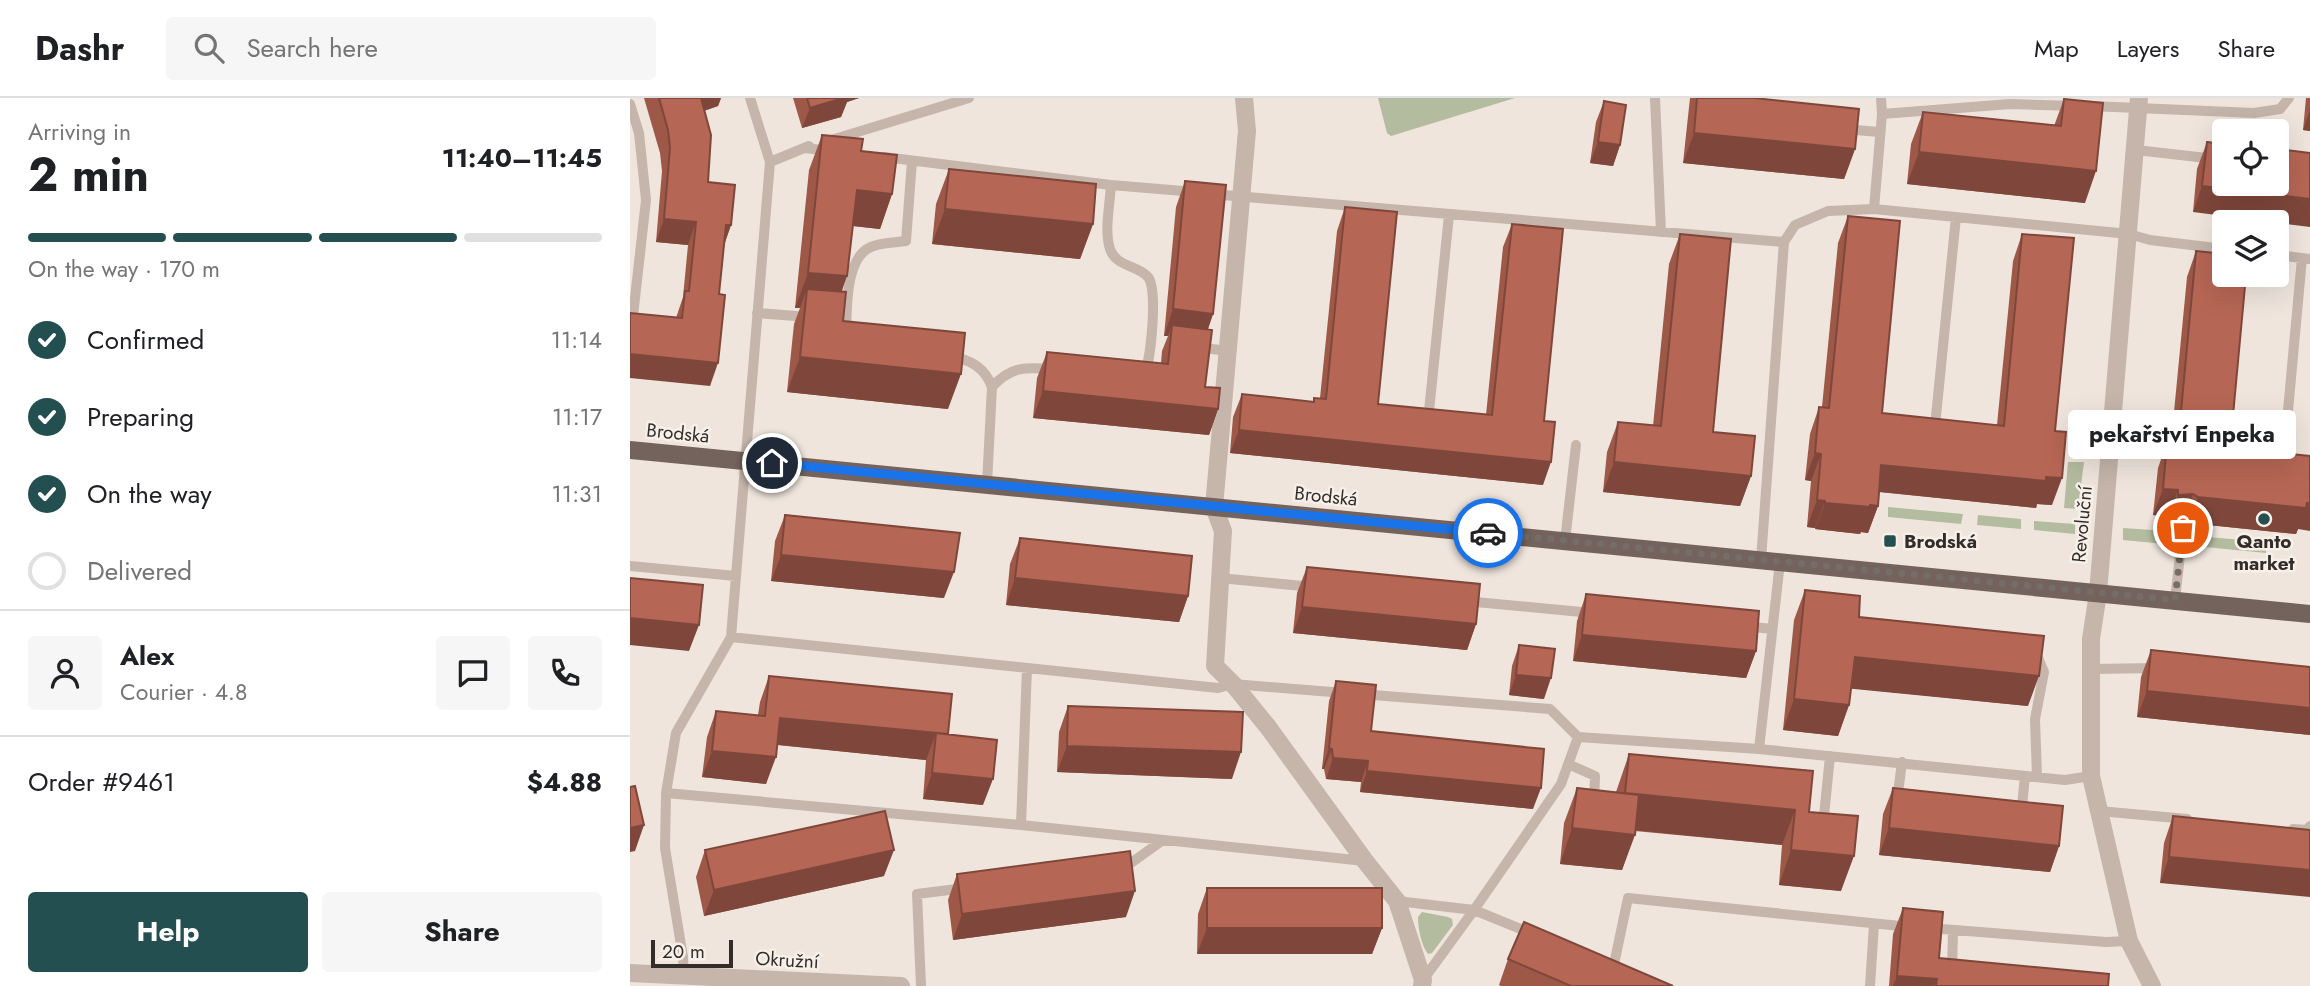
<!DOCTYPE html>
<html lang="en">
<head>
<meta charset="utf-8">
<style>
	body { margin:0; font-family:Jost,sans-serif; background:#f6f6f6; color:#202124; height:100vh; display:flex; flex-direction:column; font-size:26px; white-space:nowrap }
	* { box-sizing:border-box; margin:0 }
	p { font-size:23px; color:#757577 }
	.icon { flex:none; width:38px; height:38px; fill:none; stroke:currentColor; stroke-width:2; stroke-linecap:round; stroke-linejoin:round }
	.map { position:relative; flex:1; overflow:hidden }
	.details { display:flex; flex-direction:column; background:#fff; width:630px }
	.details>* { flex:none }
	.fabs { position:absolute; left:1582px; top:21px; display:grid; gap:14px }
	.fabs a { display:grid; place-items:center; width:77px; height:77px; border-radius:7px; background:#fff; box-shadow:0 7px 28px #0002; font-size:35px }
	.scale { position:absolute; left:21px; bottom:18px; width:82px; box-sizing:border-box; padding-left:7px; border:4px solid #342c29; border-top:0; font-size:19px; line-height:24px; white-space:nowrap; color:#342c29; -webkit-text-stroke:5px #f7f0e9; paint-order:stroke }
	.pin { position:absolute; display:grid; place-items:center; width:60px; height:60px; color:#fff; margin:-30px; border:4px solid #fff; border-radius:50%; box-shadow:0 2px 7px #0007 }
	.courier { position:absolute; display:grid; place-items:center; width:70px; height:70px; margin:-35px; border:5px solid #1a73e8; border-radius:50%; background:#fff; color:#222; box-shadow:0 2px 9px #0007 }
	.bubble { position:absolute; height:49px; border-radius:7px; background:#fff; box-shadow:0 7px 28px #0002; font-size:23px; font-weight:700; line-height:49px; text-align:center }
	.headline em { font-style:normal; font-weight:700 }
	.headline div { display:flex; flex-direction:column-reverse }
	.headline { display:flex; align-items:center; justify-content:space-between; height:119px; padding:0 28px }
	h1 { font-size:46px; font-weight:700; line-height:52px }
	.bar { display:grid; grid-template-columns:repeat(4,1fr); gap:10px 7px; align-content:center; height:84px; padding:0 28px }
	.bar i { height:9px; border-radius:5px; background:#e0e0e0 }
	.bar .selected { background:#244f50 }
	.bar p { grid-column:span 4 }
	.line { display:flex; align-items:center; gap:18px; padding:0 28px; border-top:2px solid #e0e0e0 }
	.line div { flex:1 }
	.round { display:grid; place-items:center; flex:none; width:74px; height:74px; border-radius:7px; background:#f6f6f6 }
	ol { padding:0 28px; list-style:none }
	li { display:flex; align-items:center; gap:21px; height:77px }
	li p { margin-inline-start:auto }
	li .icon { padding:7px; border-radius:50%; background:#244f50; color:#fff; stroke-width:4 }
	li:last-child { color:#757577 }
	li i { width:38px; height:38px; border:4px solid #e0e0e0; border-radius:50% }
	.primary-button { display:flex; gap:14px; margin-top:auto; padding:14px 28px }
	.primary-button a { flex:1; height:80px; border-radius:7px; background:#244f50; color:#fff; font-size:28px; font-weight:700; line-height:80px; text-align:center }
	.primary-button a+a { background:#f6f6f6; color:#202124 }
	header { display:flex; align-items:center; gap:42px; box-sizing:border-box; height:98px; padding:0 35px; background:#fff; border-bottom:2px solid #e0e0e0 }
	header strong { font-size:33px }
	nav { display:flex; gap:38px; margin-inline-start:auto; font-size:24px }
	.search { width:490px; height:63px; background:#f6f6f6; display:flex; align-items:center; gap:18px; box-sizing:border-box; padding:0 24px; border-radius:7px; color:#757577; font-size:26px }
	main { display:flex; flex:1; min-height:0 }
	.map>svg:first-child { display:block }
	.green { fill:#b4bc9f }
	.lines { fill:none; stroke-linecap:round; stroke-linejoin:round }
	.service { stroke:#c5b5ab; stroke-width:10 }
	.minor { stroke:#c5b5ab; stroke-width:18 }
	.tertiary { stroke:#c5b5ab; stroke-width:18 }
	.primary { stroke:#74635c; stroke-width:18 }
	.wall { fill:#9d5848 }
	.shaded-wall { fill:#7f473b }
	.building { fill:#b66654; stroke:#7f473b; stroke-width:2 }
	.done { stroke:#756d68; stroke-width:7; stroke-dasharray:0 12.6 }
	.route { stroke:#1a73e8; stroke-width:9 }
	.poi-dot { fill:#244f50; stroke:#f7f0e9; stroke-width:2.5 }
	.labels { text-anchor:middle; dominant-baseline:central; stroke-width:5; stroke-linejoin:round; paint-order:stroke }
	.street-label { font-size:19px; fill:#342c29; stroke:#f7f0e9 }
	.poi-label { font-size:19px; font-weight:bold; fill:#342c29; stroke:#f7f0e9; text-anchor:start }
</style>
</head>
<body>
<header>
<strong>Dashr</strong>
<div class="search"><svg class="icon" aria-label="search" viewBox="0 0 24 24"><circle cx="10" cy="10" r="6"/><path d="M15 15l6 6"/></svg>Search here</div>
<nav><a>Map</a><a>Layers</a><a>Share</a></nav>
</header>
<main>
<section class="details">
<div class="headline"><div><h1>2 min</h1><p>Arriving in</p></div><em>11:40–11:45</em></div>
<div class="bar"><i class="selected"></i><i class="selected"></i><i class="selected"></i><i></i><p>On the way · 170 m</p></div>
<ol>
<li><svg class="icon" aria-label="check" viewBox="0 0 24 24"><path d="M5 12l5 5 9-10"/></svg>Confirmed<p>11:14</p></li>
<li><svg class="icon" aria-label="check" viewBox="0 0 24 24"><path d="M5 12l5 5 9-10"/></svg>Preparing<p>11:17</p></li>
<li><svg class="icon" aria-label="check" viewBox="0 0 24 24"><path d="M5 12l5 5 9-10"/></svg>On the way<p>11:31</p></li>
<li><i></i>Delivered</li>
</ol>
<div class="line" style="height:126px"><a class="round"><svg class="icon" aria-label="person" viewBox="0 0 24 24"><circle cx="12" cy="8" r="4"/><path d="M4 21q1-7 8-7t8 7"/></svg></a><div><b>Alex</b><p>Courier · 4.8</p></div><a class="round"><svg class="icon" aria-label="chat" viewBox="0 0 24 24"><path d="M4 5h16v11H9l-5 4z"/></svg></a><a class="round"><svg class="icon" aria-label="phone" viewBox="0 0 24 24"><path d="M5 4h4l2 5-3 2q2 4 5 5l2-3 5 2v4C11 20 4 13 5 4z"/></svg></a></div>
<div class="line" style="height:91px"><div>Order #9461</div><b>$4.88</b></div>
<div class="primary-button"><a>Help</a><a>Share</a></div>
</section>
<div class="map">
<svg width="1680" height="888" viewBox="0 0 1680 888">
	<rect width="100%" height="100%" fill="#efe5dd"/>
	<path class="green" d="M 748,0 L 885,0 L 761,38 L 757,35 Z
		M 1438,364 L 1454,364 L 1448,411 L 1434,410 Z
		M 1258,409 L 1333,416 L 1331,426 L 1258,419 Z
		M 1348,417 L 1391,421 L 1391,431 L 1347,427 Z
		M 1404,423 L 1445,426 L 1445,436 L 1404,432 Z
		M 1493,430 L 1537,433 L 1535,446 L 1493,442 Z
		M 1566,438 L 1636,444 L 1636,455 L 1565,448 Z
		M 792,814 L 818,819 L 822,821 L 823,827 L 802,855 L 798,856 C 791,847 788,830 788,819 Z"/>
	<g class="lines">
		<path class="service" d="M 1025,0 L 1031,134
			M 1251,0 L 1252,16 L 1244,111 L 1499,136 L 1520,142 L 1594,151
			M 0,6 L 9,35 L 16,102 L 2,227 L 0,227
			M 1461,8 L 1624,15 L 1650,11 L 1659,0
			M 1252,16 L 1380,6 L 1445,8
			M 1214,31 L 1249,34
			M 198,43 L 339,0
			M 175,50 L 200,53
			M 1506,52 L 1594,62
			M 254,59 L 481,87 L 565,94
			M 140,64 L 179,48
			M 481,87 C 480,106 474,133 480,151 C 486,169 508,167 518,179 C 528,191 521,260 515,274
			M 581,96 L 1154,144
			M 1647,157 L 1680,161
			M 127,215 L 179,219
			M 216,236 C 217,212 215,166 237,151 C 248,144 264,145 276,143 L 282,63
			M 565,249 L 598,253
			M 321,259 C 341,261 355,270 362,289 L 357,386
			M 362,289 C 381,268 396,269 423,271
			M 798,323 L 819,117
			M 1305,328 L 1326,119
			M 1653,367 L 1672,160
			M 935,443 L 946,347
			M 1131,462 L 1154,144 L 1165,127 L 1198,113 L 1244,111
			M 0,468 L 106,478
			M 589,480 L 683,489
			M 1545,502 L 1553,430
			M 835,503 L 962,515
			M 1114,528 L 1142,531
			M 101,539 L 588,590 L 603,586 L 714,595
			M 1404,557 L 1408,560 L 1414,574 L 1405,621 L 1407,679
			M 1461,571 L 1527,570
			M 730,596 L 920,611 L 948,639 L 1129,651 L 1435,682 L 1461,678
			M 1129,651 L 1150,464
			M 938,666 L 965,678 L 964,704
			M 36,695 L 391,727 L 735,763
			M 1267,703 L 1272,664
			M 1469,713 L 1557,721
			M 1391,718 L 1395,678
			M 391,727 L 397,570
			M 1193,728 L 1200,658
			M 1663,731 L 1677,732 L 1680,728
			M 489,771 L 494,770 L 533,742
			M 767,803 L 844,812 L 903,836
			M 1299,830 L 1476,844 L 1499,843
			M 983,871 L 998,800 L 1280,829
			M 1322,875 L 1323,832
			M 54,878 L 53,859 L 35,750 L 36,695 L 46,635 L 101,539 L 140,64 L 120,0
			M 793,882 L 844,812 L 931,686 L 948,639
			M 291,888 L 287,796 L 335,790
			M 1240,888 L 1244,826"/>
		<path class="minor" d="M 614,0 L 617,33 L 584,409 L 593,433 L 585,568 L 603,586 L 638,629 L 735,763 L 767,803 L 793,882 L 792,888
			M 1468,495 L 1509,0
			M 0,875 L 271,888"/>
		<path class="tertiary" d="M 1468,495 L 1461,541 L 1461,678 L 1499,843 L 1522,888"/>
		<path class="primary" d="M 0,352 L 1680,516"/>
	</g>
	<path class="wall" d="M 14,0 L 91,0 L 88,8 L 74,13 L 78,84 L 101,127 L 94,147 L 80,288 L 46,220 L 53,199 L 58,147 L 26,144 L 32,73 L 30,55 Z
		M 163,0 L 229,0 L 217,4 L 211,19 L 172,30 Z
		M 1060,0 L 1124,0 L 1225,51 L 1214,81 L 1053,65 Z
		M 1676,0 L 1680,0 L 1680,33 L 1673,32 Z
		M 1434,1 L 1455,105 L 1277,86 L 1281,46 L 1293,14 L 1424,28 Z
		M 974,3 L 990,47 L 983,68 L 960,65 L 966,24 Z
		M 192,37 L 231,53 L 262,96 L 250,131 L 223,128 L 212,193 L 213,223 L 318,311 L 157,294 L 164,226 L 170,210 L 165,210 L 179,72 Z
		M 1577,44 L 1680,55 L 1563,114 L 1567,71 Z
		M 319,71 L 463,126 L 450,161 L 302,146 L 306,106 Z
		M 555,83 L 583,216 L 578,231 L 575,289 L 588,311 L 579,337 L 403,320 L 407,280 L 417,254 L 531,265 L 532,253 L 538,238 L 534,238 L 546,109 Z
		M 715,109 L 748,306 L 856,317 L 873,149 L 882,126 L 914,323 L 913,387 L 600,355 L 603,319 L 612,296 L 683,304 L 684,300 L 690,300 L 707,133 Z
		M 1218,118 L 1252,315 L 1367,327 L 1383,163 L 1392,136 L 1425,333 L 1422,407 L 1407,406 L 1406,410 L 1249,394 L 1248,408 L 1238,435 L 1231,434 L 1230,436 L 1185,431 L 1185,430 L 1177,429 L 1181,383 L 1175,382 L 1180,336 L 1189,309 L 1192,309 L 1208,145 Z
		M 1050,136 L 1083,334 L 1121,378 L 1110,408 L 973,394 L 977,354 L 988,324 L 1023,328 L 1039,166 Z
		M 1566,153 L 1600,350 L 1668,431 L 1666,436 L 1559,425 L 1553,422 L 1538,423 L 1539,419 L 1523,417 L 1528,370 L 1537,344 L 1541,345 L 1557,179 Z
		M 155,417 L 314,500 L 141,483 L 145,443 Z
		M 390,440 L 558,498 L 549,524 L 376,507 L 380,466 Z
		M 677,469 L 846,526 L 837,552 L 663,535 L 667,495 Z
		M 1175,492 L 1229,519 L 1398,608 L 1221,590 L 1219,607 L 1208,638 L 1153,632 L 1164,522 Z
		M 956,496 L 1126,553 L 1116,580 L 943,563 L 947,523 Z
		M 889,547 L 914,601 L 879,597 L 882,568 Z
		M 1521,552 L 1680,569 L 1680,637 L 1507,619 L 1511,579 Z
		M 139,578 L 318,637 L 353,707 L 293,701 L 296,662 L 147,647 L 136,686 L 72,679 L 77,639 L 86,613 L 128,617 L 130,604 Z
		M 706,583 L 741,633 L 903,711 L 730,694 L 731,684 L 696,681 L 694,671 L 692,671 L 699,603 Z
		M 438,608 L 602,681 L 427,674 L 429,634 Z
		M 999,656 L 1179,714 L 1211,793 L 1149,787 L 1152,747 L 1005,733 L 992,772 L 930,766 L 934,725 L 947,690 L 986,694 Z
		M 1263,690 L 1429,748 L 1420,774 L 1249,757 L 1253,716 Z
		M 1543,718 L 1680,732 L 1530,785 L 1534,745 Z
		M 75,752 L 254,778 L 74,818 L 66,779 Z
		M 327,776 L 496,819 L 323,842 L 318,802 Z
		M 577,790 L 752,830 L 742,856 L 567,856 L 568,816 Z
		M 1273,810 L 1309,860 L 1478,888 L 1259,888 L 1263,836 Z
		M 878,861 L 1043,888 L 871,888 L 869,887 Z"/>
	<path class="shaded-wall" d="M 67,0 L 91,0 L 88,8 L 61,17 Z
		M 210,0 L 229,0 L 217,4 L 211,19 L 172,30 L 180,10 Z
		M 1680,12 L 1680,33 L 1673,32 Z
		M 1064,35 L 1225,51 L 1214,81 L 1053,65 Z
		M 968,44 L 990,47 L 983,68 L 960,65 Z
		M 1289,54 L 1466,73 L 1455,105 L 1277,86 Z
		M 1572,88 L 1680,101 L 1680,129 L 1563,114 Z
		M 227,92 L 262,96 L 250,131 L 214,127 Z
		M 315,111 L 463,126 L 450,161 L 302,146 Z
		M 34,121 L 66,124 L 58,147 L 26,144 Z
		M 96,127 L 101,127 L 93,150 Z
		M 178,175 L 217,178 L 205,213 L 177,191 L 170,210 L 165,210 Z
		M 543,211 L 583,216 L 574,242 L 542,227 L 538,238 L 534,238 Z
		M 0,256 L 88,265 L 80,288 L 0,280 Z
		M 170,259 L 331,276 L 318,311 L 157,294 Z
		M 413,293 L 588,311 L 579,337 L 403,320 Z
		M 609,332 L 921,364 L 913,387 L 600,355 Z
		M 1185,355 L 1191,356 L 1181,383 L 1175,382 Z
		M 984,364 L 1121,378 L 1110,408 L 973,394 Z
		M 1251,367 L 1416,379 L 1432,380 L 1422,407 L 1407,406 L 1406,410 L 1241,393 Z
		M 1533,391 L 1548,392 L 1539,419 L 1523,417 Z
		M 1563,396 L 1553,422 L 1538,423 L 1548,397 Z
		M 1568,399 L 1680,405 L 1680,433 L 1668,431 L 1666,436 L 1559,425 Z
		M 1187,402 L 1195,403 L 1185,430 L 1177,429 Z
		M 1195,405 L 1240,407 L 1248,408 L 1238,435 L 1231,434 L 1230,436 L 1185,431 Z
		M 151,457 L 324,474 L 314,500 L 141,483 Z
		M 385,480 L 558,498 L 549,524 L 376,507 Z
		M 672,509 L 846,526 L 837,552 L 663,535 Z
		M 0,520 L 69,527 L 59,553 L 0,547 Z
		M 952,537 L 1126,553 L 1116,580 L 943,563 Z
		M 1225,559 L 1409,578 L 1398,608 L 1214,590 Z
		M 886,577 L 921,580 L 914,601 L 879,597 Z
		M 1517,593 L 1680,610 L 1680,637 L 1507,619 Z
		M 1164,601 L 1219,607 L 1208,638 L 1153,632 Z
		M 150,620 L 318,636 L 306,635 L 296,662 L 140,646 Z
		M 437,648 L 611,654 L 602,681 L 427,674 Z
		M 699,650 L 702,651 L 694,671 L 692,671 Z
		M 82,653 L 146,659 L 136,686 L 72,679 Z
		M 703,660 L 738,663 L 731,684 L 696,681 Z
		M 737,673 L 911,690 L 903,711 L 730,694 Z
		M 302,675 L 363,681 L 353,707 L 293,701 Z
		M 995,695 L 1165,712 L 1152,747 L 983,730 Z
		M 14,727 L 5,753 L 0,754 L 0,730 Z
		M 942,730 L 1005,737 L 992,772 L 930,766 Z
		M 1259,730 L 1429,748 L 1420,774 L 1249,757 Z
		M 264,752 L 254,778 L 74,818 L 84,792 Z
		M 1161,752 L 1224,758 L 1211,793 L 1149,787 Z
		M 1539,759 L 1680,772 L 1680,799 L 1530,785 Z
		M 505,793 L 496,819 L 323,842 L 332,816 Z
		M 577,830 L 752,830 L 742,856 L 567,856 Z
		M 1267,878 L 1307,881 L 1304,888 L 1263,888 Z"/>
	<path class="building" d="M 29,0 L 71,0 L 81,37 L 78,84 L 105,87 L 101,127 L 96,127 L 89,196 L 95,197 L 88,265 L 0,256 L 0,215 L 52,220 L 55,193 L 59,193 L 66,124 L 34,121 L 40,50 L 38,32 Z
		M 177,0 L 213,0 L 180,10 Z
		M 1067,0 L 1124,0 L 1229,11 L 1225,51 L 1064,35 Z
		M 1434,1 L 1473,5 L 1466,73 L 1289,54 L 1293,14 L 1431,28 Z
		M 974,3 L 996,7 L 990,47 L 968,44 Z
		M 192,37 L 233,41 L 231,53 L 267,57 L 262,96 L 227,92 L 217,178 L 178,175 Z
		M 1577,44 L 1594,46 L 1594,86 L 1647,86 L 1647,51 L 1680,55 L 1680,101 L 1572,88 Z
		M 319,71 L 466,86 L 463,126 L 315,111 Z
		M 555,83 L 596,87 L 583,216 L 543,211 Z
		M 715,109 L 767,114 L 748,306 L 862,317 L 882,126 L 933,131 L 914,323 L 925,324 L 921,364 L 609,332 L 612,296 L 684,304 L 684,300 L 696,301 Z
		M 1218,118 L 1270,123 L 1252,315 L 1374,328 L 1392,136 L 1444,140 L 1425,333 L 1436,334 L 1432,380 L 1416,379 L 1416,383 L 1251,367 L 1248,408 L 1240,407 L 1240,409 L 1195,405 L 1195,403 L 1187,402 L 1191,356 L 1185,355 L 1189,309 L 1199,310 Z
		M 1050,136 L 1101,141 L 1083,334 L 1125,338 L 1121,378 L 984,364 L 988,324 L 1031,328 Z
		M 1566,153 L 1594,156 L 1594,177 L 1616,177 L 1600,350 L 1680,358 L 1680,405 L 1677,405 L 1676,410 L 1568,399 L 1563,396 L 1548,397 L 1548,392 L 1533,391 L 1537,344 L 1548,345 Z
		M 177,191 L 216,194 L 213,223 L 335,235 L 331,276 L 170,259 Z
		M 542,227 L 582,232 L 575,289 L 590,290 L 588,311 L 413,293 L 417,254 L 538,266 Z
		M 155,417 L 330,435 L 324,474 L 151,457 Z
		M 390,440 L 562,458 L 558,498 L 385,480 Z
		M 677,469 L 850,486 L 846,526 L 672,509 Z
		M 0,480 L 73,487 L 69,527 L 0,520 Z
		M 1175,492 L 1230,498 L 1229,519 L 1414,538 L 1409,578 L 1225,559 L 1219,607 L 1164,601 Z
		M 956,496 L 1129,513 L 1126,553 L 952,537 Z
		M 889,547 L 925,551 L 921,580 L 886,577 Z
		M 1521,552 L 1680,569 L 1680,610 L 1517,593 Z
		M 139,578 L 322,596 L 318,636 L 150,620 L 146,659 L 82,653 L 86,613 L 135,618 Z
		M 706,583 L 746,587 L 741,633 L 914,651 L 911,690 L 737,673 L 738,663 L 703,660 L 702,651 L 699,650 Z
		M 438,608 L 613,614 L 611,654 L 437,648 Z
		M 306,635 L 367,642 L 363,681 L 302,675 Z
		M 999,656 L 1183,673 L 1179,714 L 1228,718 L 1224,758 L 1161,752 L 1165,712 L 995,695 Z
		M 5,688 L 14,727 L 0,730 L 0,689 Z
		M 947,690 L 1009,697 L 1005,737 L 942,730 Z
		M 1263,690 L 1433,708 L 1429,748 L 1259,730 Z
		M 255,713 L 264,752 L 84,792 L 75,752 Z
		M 1543,718 L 1680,732 L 1680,772 L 1539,759 Z
		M 500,753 L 505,793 L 332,816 L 327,776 Z
		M 577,790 L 752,790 L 752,830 L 577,830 Z
		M 1273,810 L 1313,814 L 1309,860 L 1479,876 L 1478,888 L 1306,888 L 1307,881 L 1267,878 Z
		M 894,824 L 1043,888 L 941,888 L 878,861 Z"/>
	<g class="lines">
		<path class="done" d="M 858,435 L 1545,502 L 1553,430"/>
		<path class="route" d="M 142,365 L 858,435"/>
	</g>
	<g class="poi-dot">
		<circle cx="1634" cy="421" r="7"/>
		<rect x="1253" y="436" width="14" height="14" rx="3.5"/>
	</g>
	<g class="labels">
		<g class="street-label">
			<text transform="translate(48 335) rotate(6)">Brodská</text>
			<text transform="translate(696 398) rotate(6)">Brodská</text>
			<text transform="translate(1452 426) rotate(-85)">Revoluční</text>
			<text transform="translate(157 862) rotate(3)">Okružní</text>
		</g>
		<g class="poi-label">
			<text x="1274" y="443">Brodská</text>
			<text x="1634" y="443" text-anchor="middle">Qanto<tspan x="1634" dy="22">market</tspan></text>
		</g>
	</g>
</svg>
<div class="fabs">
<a><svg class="icon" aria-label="locate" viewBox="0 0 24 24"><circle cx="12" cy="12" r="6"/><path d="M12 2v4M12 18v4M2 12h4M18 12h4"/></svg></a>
<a><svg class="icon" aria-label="layers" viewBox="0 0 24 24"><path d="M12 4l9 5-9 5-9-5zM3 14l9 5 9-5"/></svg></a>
</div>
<div class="scale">20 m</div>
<div class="pin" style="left:1553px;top:430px;background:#ea580c"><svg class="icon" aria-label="bag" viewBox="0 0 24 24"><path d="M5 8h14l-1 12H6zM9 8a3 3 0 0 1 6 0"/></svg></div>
<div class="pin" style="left:142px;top:365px;background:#1f2937"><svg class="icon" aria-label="home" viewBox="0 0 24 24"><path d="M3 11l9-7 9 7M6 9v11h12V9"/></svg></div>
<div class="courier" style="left:858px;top:435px"><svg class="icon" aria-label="car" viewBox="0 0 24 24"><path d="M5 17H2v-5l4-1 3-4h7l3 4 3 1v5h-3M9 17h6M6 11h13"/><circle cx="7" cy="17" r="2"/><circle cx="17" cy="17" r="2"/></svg></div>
<div class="bubble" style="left:1438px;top:312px;width:228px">pekařství Enpeka</div>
</div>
</main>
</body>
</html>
